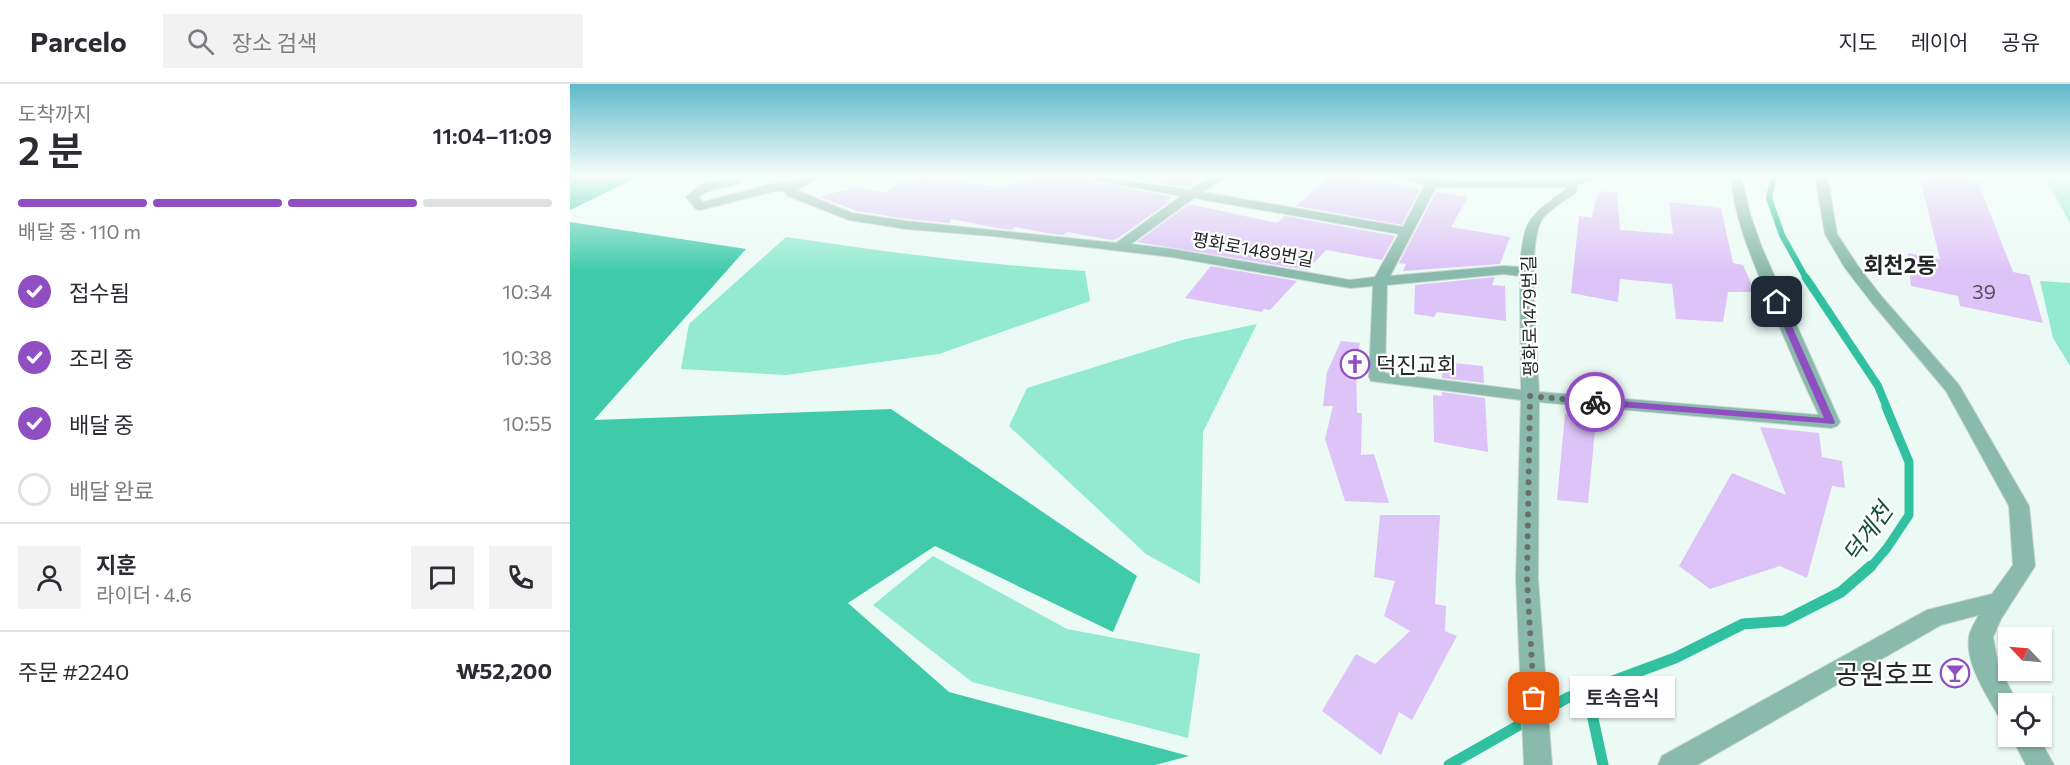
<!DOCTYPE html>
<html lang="ko">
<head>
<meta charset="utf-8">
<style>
	body { margin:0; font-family:Commissioner,"Noto Sans KR",sans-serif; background:#f2f2f3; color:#2b2b33; height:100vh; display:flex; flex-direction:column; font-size:22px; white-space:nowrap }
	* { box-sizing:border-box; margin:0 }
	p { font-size:20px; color:#7c7c81 }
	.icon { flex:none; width:33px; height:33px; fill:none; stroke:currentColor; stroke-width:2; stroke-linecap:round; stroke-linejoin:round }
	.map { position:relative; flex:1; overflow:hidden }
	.panel { display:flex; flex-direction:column; background:#fff; width:570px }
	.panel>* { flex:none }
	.needle { width:39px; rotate:295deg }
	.fabs { position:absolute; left:1428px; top:543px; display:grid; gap:12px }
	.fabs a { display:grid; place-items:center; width:54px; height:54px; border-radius:0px; background:#fff; box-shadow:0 2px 4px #0004; font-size:30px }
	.pin { position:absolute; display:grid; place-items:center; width:51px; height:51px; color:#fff; margin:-26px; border-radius:12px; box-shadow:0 3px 9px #0006 }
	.courier { position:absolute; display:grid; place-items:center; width:60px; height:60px; margin:-30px; border:4px solid #904ec3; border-radius:50%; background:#fff; color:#222; box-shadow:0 2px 8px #0007 }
	.bubble { position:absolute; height:42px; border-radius:0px; background:#fff; box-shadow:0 2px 4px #0004; font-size:20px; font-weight:600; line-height:42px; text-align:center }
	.overview em { font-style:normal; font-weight:600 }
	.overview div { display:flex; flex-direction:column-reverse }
	.overview { display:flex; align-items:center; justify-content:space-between; height:102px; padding:0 18px }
	h1 { font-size:39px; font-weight:600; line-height:45px }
	.bar { display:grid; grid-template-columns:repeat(4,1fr); gap:9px 6px; align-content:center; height:72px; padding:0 18px }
	.bar i { height:8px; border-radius:4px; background:#e1e1e2 }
	.bar .active { background:#904ec3 }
	.bar p { grid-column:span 4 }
	.line { display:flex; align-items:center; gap:15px; padding:0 18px; border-top:2px solid #e1e1e2 }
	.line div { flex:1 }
	.round { display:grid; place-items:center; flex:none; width:63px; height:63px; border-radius:0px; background:#f2f2f3 }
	ol { padding:0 18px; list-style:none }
	li { display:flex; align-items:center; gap:18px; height:66px }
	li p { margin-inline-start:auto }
	li .icon { padding:6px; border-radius:50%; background:#904ec3; color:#fff; stroke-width:4 }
	li:last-child { color:#7c7c81 }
	li i { width:33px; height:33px; border:3px solid #e1e1e2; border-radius:50% }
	header { display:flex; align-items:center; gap:36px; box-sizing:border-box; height:84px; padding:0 30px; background:#fff; border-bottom:2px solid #e1e1e2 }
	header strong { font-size:28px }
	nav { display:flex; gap:33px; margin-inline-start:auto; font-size:21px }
	.search { width:420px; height:54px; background:#f2f2f3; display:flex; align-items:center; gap:15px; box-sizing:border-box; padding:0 21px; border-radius:0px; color:#7c7c81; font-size:22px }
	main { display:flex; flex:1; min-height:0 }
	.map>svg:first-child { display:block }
	.green { fill:#93ead0 }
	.forest { fill:#3fcba9 }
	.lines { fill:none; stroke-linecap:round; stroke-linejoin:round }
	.stream-far3 { stroke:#32c1a0; stroke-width:6 }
	.stream-far2 { stroke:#32c1a0; stroke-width:8 }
	.stream-far1 { stroke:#32c1a0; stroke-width:9 }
	.stream { stroke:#32c1a0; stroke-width:11 }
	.building { fill:#ddc3f7 }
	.minor-casing { stroke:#c8d4d0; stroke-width:2 }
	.minor { fill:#89baab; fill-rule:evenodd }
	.route { fill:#904ec3 }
	.done { stroke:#69716e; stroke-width:6; stroke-dasharray:0 10.8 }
	.labels { text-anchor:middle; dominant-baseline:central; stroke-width:4.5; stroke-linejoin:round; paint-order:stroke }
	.far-street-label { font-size:18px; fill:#222725; stroke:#fff }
	.number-label { font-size:20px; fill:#514e5a }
	.far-quarter-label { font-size:22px; font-weight:bold; fill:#222725; stroke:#fff }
	.poi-label { font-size:22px; fill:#222725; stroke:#fff; text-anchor:start }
	.water-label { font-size:24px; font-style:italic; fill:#134c3e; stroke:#fff }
	.near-poi-label { font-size:27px; fill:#222725; stroke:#fff; text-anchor:end }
</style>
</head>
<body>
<header>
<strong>Parcelo</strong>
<div class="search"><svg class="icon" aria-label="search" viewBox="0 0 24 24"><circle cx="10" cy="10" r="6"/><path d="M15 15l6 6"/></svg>장소 검색</div>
<nav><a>지도</a><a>레이어</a><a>공유</a></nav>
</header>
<main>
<section class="panel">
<div class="overview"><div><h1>2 분</h1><p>도착까지</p></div><em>11:04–11:09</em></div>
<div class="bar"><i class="active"></i><i class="active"></i><i class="active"></i><i></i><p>배달 중 · 110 m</p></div>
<ol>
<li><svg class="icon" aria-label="check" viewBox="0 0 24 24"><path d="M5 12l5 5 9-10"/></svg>접수됨<p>10:34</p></li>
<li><svg class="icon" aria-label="check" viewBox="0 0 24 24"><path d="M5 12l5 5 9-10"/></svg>조리 중<p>10:38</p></li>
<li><svg class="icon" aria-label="check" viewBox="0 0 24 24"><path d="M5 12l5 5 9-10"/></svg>배달 중<p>10:55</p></li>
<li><i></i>배달 완료</li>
</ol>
<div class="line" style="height:108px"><a class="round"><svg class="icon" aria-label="person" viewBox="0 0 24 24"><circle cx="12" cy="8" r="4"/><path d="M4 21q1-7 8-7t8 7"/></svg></a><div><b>지훈</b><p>라이더 · 4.6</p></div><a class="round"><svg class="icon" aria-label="chat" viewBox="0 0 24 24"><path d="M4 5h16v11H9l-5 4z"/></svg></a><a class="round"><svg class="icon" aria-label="phone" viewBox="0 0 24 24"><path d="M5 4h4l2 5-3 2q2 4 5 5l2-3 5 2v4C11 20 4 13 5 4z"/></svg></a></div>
<div class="line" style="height:78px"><div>주문 #2240</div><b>₩52,200</b></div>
</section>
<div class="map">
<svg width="1500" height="681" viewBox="0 0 1500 681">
	<rect width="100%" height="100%" fill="#ecfaf5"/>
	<path class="green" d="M 1474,91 L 1500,97 L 1500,139 Z
		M 216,153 C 316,168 415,181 515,187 L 520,217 L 369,270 L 216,291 L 111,285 L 119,240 Z
		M 1470,197 L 1500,199 L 1500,282 L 1483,254 Z
		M 687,240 L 633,348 L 630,500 L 576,470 L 439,342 L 457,304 L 612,256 Z
		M 363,472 L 497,545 L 630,570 L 618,654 L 402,598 L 303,521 Z"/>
	<path class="forest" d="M 0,91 L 73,91 L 0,126 Z
		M 0,138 L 176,165 L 24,336 L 321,325 L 567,492 L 543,548 L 365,462 L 278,519 L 379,608 L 619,672 L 585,681 L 0,681 Z"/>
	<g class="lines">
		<path class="stream-far3" d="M 1204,91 L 1199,114 L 1212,151 L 1237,196"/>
		<path class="stream-far2" d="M 1236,194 L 1308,302 L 1317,324"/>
		<path class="stream-far1" d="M 1300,484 L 1317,464 L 1339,431 L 1339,378 L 1316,323"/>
		<path class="stream" d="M 1017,607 L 1033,681
			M 879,681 L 997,614 L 1105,574 L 1173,540 L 1214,537 L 1271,508 L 1301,482"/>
	</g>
	<path class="building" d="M 463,91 L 524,91 L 523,96 L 530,99 L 602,113 L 595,117 L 599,118 L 547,155 L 541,156 L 497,148 L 493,151 L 482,150 L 445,143 L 441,146 L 427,144 L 381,135 L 380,139 L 336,135 L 287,127 L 249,113 L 287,103 L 315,109 L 329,98 L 336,99 L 350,92 L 435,104 Z
		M 536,91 L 638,91 L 617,103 Z
		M 761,91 L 782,91 L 850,105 L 832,141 L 726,122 Z
		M 1349,91 L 1384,91 L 1407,95 L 1443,188 L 1459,191 L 1473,239 L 1390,222 L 1388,212 L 1341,202 L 1338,169 L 1370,175 Z
		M 1028,107 L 1047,108 L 1050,146 L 1103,150 L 1099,118 L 1151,124 L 1163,179 L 1173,181 L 1185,208 L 1158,208 L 1153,238 L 1106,235 L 1102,200 L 1050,195 L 1048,218 L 1001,209 L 1009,132 L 1022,134 Z
		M 866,108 L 898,113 L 881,143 L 940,153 L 930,180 L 833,187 L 836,180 L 829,179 Z
		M 619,120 L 707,139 L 715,132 L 825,152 L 812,176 L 756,166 L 737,186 L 567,158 Z
		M 641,182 L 727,197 L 700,226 L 694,225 L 692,228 L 615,214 Z
		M 925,193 L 922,201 L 935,202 L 936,237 L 867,228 L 864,233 L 844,230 L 845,201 Z
		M 771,257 L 790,259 L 786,279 L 787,329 L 792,329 L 791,371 L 804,370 L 819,419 L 775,417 L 755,355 L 763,322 L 753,322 L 757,288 Z
		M 873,278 L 913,282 L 914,299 L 872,294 Z
		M 872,308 L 915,314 L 918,368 L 864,358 L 863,311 L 872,312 Z
		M 995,330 L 1026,336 L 1018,419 L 987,416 Z
		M 1190,343 L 1249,349 L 1252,373 L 1272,377 L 1275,404 L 1262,402 L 1237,494 L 1210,482 L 1140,505 L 1109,482 L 1162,389 L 1216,411 Z
		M 810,431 L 870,431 L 865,520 L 876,522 L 875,547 L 887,552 L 842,636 L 829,628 L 811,671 L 752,627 L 786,570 L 805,580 L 840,547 L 814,532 L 825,497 L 804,493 Z"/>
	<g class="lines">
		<g class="minor-casing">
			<path id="minor" d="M 239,91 L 255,91 L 226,106 L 282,129 L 336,137 L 546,159 L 611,112 L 530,97 L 524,94 L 526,92 L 619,106 L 645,91 L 660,91 L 632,108 L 833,143 L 855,101 L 817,91 L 841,91 L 892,98 L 1001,96 L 1018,91 L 1039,91 L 1007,101 L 1006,108 C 996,116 981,124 973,134 C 955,157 968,274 969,308 L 1249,331 C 1228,287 1209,242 1191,197 C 1178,164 1164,131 1162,96 L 1155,91 L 1171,91 L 1180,130 L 1192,164 L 1270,338 L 1267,342 L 1261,344 L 969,318 L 968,495 L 982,681 L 954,681 L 946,495 L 951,316 L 801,297 L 799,293 L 803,202 L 780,204 L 602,173 L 422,152 L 336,145 L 279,136 L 218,112 L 214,107 L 205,107 L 130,126 L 126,125 L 116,113 L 132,100 L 166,94 L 172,97 C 160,106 145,100 129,113 L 133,118 L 205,99 L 217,100 ZM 866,103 L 996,103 L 996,105 C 958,134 954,134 950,183 L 934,182 L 820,192 ZM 624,114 L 829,150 L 805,193 L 780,196 L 602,165 L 561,160 ZM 934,190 L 950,192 L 951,306 L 815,289 L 817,201 Z
				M 1245,91 L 1257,91 L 1267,150 L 1288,182 L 1312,213 L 1389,301 L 1459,422 L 1465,482 L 1431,535 L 1423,553 L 1428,581 L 1448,620 L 1438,620 L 1438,636 L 1429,633 C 1417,611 1395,580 1399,553 C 1400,546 1405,538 1409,531 L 1371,541 L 1127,681 L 1088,681 L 1092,672 L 1357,526 L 1422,510 L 1443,481 L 1439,422 L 1376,307 L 1302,219 L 1275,184 L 1255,150 Z
				M 1441,652 L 1468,652 L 1484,681 L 1456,681 Z"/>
		</g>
		<use href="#minor" class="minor"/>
	</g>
	<linearGradient id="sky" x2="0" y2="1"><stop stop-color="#5fb9cb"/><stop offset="0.49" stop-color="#f6fdfa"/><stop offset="1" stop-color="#f6fdfa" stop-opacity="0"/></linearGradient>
	<rect width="1500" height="187" fill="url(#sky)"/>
	<path class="route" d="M 1207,215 L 1211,218 L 1265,338 L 1264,340 L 1025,321 L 1021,318 L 1025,315 L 1254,334 L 1203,218 Z"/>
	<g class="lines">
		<path class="done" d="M 964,614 L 957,495 L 960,312 L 1025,318"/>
	</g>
	<defs>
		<g id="church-ring" transform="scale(1.5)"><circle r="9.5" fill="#fff" stroke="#904ec3" stroke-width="1.5"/><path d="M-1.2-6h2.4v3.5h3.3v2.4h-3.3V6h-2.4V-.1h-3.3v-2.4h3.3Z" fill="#904ec3"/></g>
		<g id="bar-ring" transform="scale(1.5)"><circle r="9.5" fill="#fff" stroke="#904ec3" stroke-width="1.5"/><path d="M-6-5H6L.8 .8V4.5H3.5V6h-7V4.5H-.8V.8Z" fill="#904ec3"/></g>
	</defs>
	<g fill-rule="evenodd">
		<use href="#church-ring" x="785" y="280"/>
		<use href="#bar-ring" x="1385" y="589"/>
	</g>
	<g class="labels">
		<g class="far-street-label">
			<text transform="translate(683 165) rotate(10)">평화로1489번길</text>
			<text transform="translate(959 232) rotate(-91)">평화로1479번길</text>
		</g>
		<g class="number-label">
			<text x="1414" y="207">39</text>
		</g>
		<g class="far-quarter-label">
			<text x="1330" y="180">회천2동</text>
		</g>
		<g class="poi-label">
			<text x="806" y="280">덕진교회</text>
		</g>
		<g class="water-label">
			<text transform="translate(1297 448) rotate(-55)">덕계천</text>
		</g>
		<g class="near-poi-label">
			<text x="1364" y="589">공원호프</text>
		</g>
	</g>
</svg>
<div class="fabs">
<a><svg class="needle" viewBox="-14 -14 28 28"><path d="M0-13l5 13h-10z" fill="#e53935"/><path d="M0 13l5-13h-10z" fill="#7c7c81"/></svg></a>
<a><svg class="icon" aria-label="locate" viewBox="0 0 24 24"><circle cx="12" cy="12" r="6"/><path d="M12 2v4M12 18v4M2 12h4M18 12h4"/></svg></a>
</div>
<div class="pin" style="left:964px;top:614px;background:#ea580c"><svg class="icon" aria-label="bag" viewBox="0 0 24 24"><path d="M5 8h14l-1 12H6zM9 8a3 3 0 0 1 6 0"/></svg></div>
<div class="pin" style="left:1207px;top:218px;background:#1f2937"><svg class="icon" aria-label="home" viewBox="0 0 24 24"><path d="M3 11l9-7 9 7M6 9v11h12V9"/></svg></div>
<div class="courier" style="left:1025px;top:318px"><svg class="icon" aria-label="bike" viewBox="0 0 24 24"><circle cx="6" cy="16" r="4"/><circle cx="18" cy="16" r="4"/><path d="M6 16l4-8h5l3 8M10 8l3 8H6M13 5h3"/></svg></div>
<div class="bubble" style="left:1000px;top:592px;width:105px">토속음식</div>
</div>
</main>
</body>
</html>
